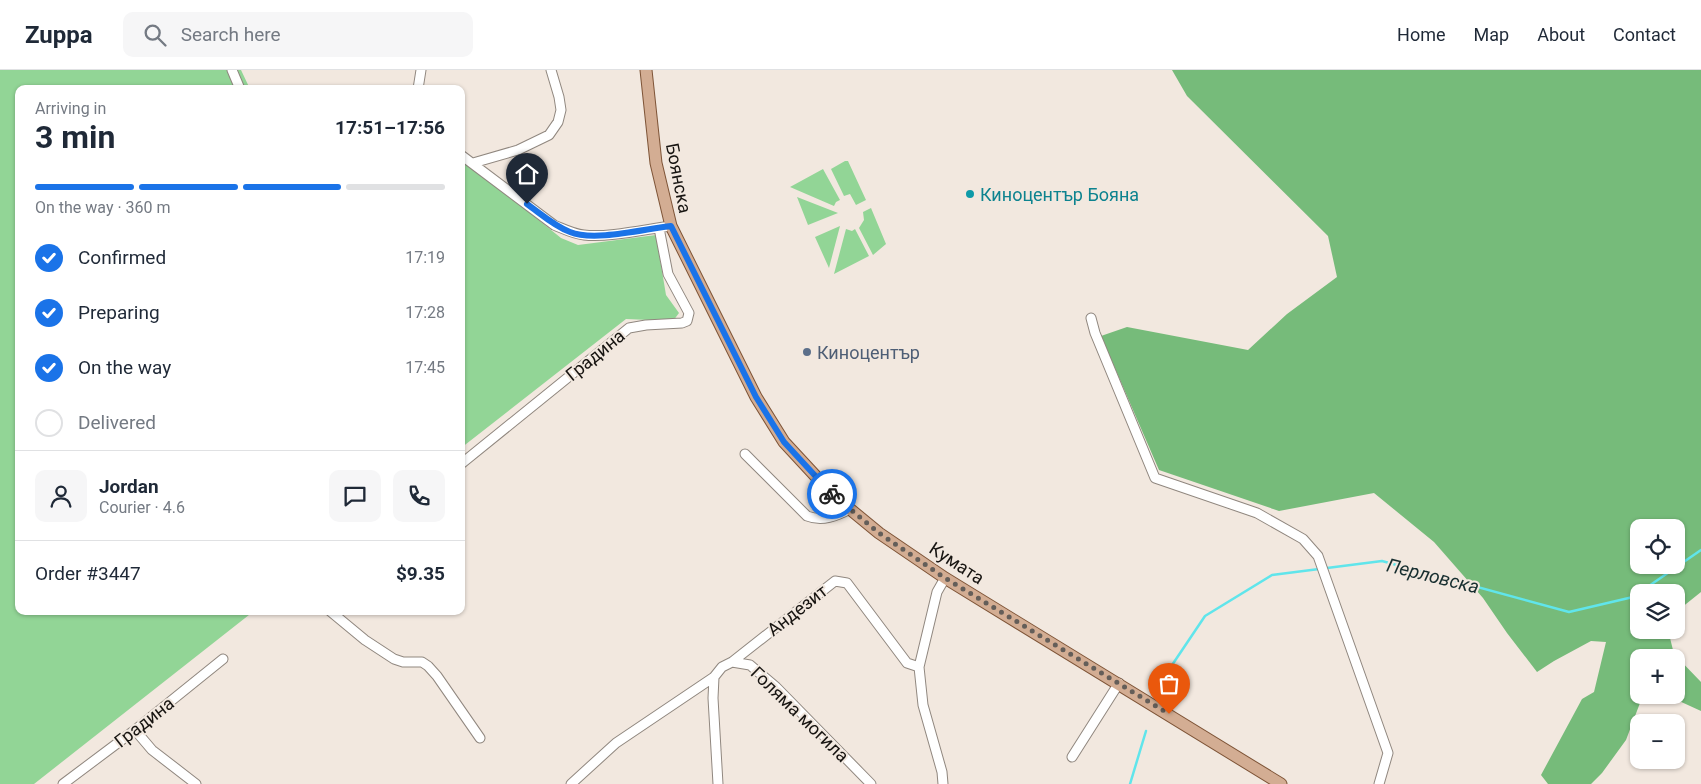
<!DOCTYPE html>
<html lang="en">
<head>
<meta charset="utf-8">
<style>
	body { margin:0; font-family:Roboto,sans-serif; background:#f6f6f7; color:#1f2937; height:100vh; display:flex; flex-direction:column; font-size:19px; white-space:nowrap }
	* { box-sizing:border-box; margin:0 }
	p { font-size:16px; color:#747a83 }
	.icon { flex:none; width:28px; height:28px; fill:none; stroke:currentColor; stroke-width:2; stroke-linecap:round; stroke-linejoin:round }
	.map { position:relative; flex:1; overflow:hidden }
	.sheet { position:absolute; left:15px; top:15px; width:450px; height:530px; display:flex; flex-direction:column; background:#fff; border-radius:10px; box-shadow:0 1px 4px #0004 }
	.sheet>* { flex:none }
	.fabs { position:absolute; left:1630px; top:449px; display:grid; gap:10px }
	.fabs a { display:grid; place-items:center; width:55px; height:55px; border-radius:10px; background:#fff; box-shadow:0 1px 4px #0004; font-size:25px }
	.pin { position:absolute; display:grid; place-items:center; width:42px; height:42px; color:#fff; margin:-51px -21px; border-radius:50% 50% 50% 0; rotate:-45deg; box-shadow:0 0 5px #0007 }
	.pin .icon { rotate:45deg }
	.courier { position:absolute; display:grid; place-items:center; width:50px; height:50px; margin:-25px; border:4px solid #1a73e8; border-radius:50%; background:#fff; color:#222; box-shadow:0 1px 6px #0007 }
	.headline em { font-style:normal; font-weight:700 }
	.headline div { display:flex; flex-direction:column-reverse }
	.headline { display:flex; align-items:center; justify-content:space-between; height:85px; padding:0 20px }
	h1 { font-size:32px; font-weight:700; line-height:38px }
	.bar { display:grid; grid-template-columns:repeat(4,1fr); gap:8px 5px; align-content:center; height:60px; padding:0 20px }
	.bar i { height:6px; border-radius:4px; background:#e0e1e3 }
	.bar .current { background:#1a73e8 }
	.bar p { grid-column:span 4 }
	.line { display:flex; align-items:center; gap:12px; padding:0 20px; border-top:1px solid #e0e1e3 }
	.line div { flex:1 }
	.round { display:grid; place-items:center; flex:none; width:52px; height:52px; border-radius:10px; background:#f6f6f7 }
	ol { padding:0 20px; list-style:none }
	li { display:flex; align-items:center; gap:15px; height:55px }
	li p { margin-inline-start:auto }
	li .icon { padding:5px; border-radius:50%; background:#1a73e8; color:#fff; stroke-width:4 }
	li:last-child { color:#747a83 }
	li i { width:28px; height:28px; border:2px solid #e0e1e3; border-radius:50% }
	header { display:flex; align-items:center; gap:30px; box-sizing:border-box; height:70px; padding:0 25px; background:#fff; border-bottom:1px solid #e0e1e3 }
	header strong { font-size:24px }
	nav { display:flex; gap:28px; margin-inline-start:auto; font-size:18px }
	.search { width:350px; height:45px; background:#f6f6f7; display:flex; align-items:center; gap:12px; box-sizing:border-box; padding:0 18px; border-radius:10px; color:#747a83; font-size:19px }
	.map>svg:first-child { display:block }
	.green { fill:#92d596 }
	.forest { fill:#76bb7a; fill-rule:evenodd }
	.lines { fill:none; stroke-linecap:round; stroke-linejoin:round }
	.stream { stroke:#60e5eb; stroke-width:2.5 }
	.minor-casing { stroke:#90877f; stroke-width:11 }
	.major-casing { stroke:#7e5437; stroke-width:13 }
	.minor { stroke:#fff; stroke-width:9 }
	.major { stroke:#d3ad93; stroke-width:11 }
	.done { stroke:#645e59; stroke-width:5; stroke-dasharray:0 9 }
	.route { stroke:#1a73e8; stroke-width:6 }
	.culture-dot { fill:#0f9aa8; stroke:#f2e8df; stroke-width:2 }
	.service-dot { fill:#5c6f8a; stroke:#f2e8df; stroke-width:2 }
	.labels { text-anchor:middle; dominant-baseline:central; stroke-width:4; stroke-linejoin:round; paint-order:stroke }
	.street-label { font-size:18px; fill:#171411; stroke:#f2e8df }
	.culture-label { font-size:18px; fill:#0d838f; stroke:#f2e8df; text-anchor:start }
	.service-label { font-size:18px; fill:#4e5e75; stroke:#f2e8df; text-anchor:start }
	.water-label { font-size:19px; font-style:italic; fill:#172e2f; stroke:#f2e8df }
</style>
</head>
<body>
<header>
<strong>Zuppa</strong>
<div class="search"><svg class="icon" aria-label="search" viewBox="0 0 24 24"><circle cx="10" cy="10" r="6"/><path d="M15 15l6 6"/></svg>Search here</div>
<nav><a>Home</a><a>Map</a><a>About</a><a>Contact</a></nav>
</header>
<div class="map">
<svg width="1701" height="714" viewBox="0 0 1701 714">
	<rect width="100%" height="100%" fill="#f2e8df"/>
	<path class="green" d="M 0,0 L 241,0 L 250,19 L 19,19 L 19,541 L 254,541 L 34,714 L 0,714 Z
		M 461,88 L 561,168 L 578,175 L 656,165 L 666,225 L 679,243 L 673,251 L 626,249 L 461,378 Z
		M 845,91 L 848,91 L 866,130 L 856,135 L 850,124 L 844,126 L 831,99 Z
		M 823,99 L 840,130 L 836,132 L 834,136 L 790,117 Z
		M 797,127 L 838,143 L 808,155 Z
		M 871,138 L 886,174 L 873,185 L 859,158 L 864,150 L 863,142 Z
		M 840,156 L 829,198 L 815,167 Z
		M 846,159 L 852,161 L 855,159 L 869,186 L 834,204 Z"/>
	<path class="forest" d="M 1172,0 L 1701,0 L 1701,522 L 1676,542 L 1676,522 L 1639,522 L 1639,560 L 1668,560 L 1674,584 L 1701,612 L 1701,641 L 1666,625 L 1676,625 L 1676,588 L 1639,588 L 1639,625 L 1643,625 L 1626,670 L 1602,703 L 1591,714 L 1548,714 L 1541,705 L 1582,629 L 1594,622 L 1606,572 L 1591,571 L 1554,591 L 1537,602 L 1507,563 L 1483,528 L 1434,472 L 1374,423 L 1279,441 L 1159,400 L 1101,266 L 1127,257 L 1248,280 L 1287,244 L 1337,207 L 1328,166 L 1187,26 ZM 1639,458 L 1676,458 L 1676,495 L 1639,495 Z"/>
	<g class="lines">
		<path class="stream" d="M 1162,610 L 1205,546 L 1272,505 L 1382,491 L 1569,542 L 1633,527 L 1701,480
			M 1130,714 L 1146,661"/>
		<g class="minor-casing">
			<path id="minor" d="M 232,0 L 240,19
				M 418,19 L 421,0
				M 461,85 L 554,155 C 564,159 573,164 584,165 C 607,168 647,159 671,156
				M 473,93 L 518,80 L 549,65 L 558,52 L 561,40 L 559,27 L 551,0
				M 1091,248 L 1095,263 L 1155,408 L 1257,443 L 1303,469 L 1318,486 L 1388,683 L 1379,714
				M 745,384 L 807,446 C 822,452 837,446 850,439
				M 461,394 L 629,258 L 646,255 L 682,253 L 687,251 L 689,243 L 668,204 L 659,158
				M 330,541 L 365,570 L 394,589 L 403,592 L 422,592 L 428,596 L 437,606 L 480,668
				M 732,592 L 750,595 L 776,617 L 871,714
				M 135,660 L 152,680 L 196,714
				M 1072,687 L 1119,613
				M 63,714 L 135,660 L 223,589
				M 571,714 L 616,673 L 714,607
				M 718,714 L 713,628 L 714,607 L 722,597 L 732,592 L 835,511 L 847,513 L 907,593 L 919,597
				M 943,714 L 942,702 L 923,635 L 919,597 L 937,522 L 945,508"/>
		</g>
		<g class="major-casing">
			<path id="major" d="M 646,0 L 656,93 L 671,156 L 756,327 L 784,372 L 834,426 L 879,463 L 945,508 L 1281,714"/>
		</g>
		<use href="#minor" class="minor"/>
		<use href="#major" class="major"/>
	</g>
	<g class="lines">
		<path class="done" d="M 832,424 L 879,463 L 945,508 L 1169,644"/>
		<path class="route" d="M 527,134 C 541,144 554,156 570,162 C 594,172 644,159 671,156 L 756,327 L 784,372 L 832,424"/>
	</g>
	<circle class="culture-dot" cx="970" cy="124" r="5"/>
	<circle class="service-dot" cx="807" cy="282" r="5"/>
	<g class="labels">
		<g class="street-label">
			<text transform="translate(679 108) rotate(79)">Боянска</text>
			<text transform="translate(595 285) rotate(-39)">Градина</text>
			<text transform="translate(957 493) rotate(33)">Кумата</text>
			<text transform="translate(797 540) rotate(-38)">Андезит</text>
			<text transform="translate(800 644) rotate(44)">Голяма могила</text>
			<text transform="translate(144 652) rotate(-38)">Градина</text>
		</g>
		<g class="culture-label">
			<text x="980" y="124">Киноцентър Бояна</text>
		</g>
		<g class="service-label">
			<text x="817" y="282">Киноцентър</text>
		</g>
		<g class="water-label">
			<text transform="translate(1433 506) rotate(14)">Перловска</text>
		</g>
	</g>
</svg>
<div class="fabs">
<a><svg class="icon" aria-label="locate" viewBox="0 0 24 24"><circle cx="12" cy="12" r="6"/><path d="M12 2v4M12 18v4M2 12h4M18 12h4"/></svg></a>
<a><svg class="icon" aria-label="layers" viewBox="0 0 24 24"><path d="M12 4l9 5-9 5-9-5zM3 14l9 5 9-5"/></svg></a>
<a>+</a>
<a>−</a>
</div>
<div class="pin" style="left:1169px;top:644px;background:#ea580c"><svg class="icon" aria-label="bag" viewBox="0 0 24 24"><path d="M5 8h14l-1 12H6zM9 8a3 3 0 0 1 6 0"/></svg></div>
<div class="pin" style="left:527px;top:134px;background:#1f2937"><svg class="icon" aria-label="home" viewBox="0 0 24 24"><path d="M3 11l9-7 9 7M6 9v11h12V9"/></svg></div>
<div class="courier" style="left:832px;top:424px"><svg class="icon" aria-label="bike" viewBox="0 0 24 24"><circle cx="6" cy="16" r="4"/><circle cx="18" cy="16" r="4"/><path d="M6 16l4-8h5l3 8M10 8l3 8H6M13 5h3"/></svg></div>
<section class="sheet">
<div class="headline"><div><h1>3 min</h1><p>Arriving in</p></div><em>17:51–17:56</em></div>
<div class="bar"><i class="current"></i><i class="current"></i><i class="current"></i><i></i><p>On the way · 360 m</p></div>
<ol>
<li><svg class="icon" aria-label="check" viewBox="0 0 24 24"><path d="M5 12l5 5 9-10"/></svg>Confirmed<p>17:19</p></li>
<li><svg class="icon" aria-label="check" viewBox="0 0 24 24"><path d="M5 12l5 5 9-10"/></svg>Preparing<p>17:28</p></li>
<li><svg class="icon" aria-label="check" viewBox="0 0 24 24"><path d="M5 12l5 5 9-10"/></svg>On the way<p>17:45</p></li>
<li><i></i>Delivered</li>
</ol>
<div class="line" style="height:90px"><a class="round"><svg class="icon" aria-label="person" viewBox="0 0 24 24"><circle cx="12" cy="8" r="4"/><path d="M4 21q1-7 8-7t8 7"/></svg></a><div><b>Jordan</b><p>Courier · 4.6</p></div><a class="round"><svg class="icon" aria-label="chat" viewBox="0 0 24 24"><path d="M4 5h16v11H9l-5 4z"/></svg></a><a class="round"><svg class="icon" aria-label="phone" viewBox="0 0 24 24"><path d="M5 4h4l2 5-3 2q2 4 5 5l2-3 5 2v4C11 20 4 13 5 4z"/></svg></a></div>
<div class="line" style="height:65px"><div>Order #3447</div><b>$9.35</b></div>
</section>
</div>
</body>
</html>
